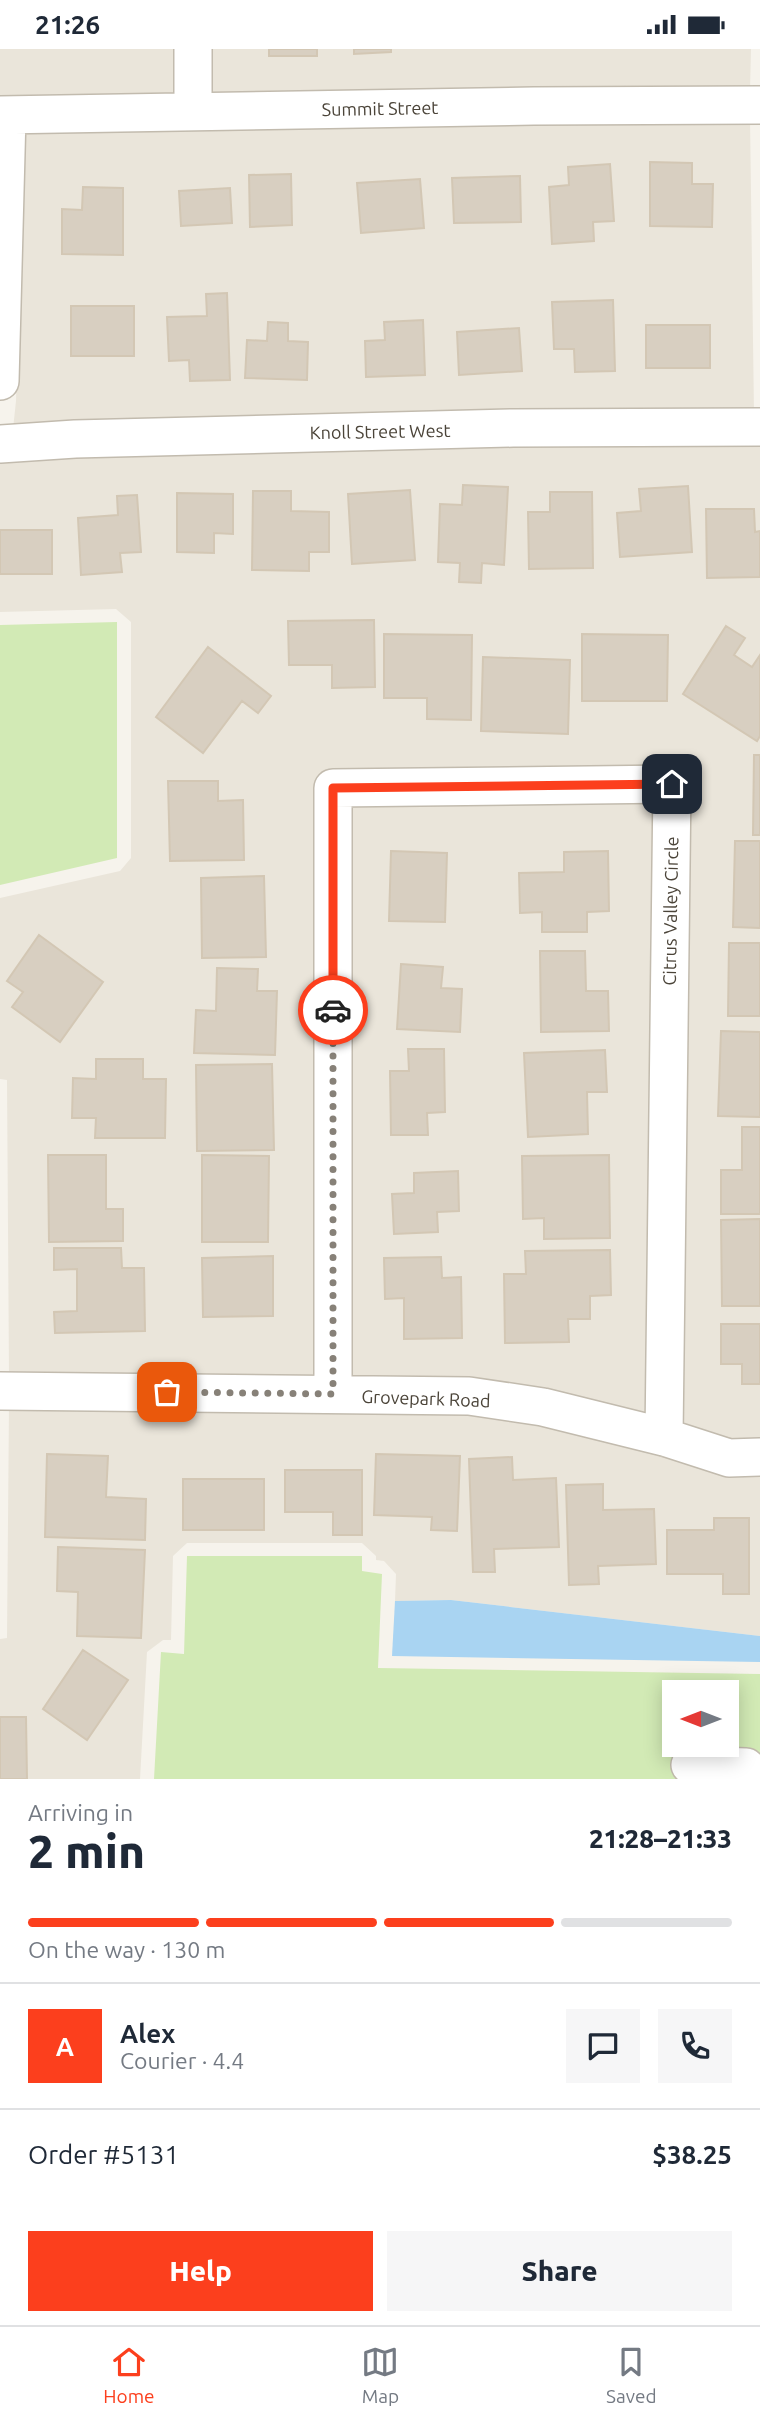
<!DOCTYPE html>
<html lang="en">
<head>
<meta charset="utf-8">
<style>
	body { margin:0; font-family:Ubuntu,sans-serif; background:#f6f6f7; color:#1f2937; height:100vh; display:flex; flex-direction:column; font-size:26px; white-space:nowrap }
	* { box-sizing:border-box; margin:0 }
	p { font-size:23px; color:#747a83 }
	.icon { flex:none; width:38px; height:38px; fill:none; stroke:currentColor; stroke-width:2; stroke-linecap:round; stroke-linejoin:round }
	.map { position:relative; height:1730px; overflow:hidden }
	.drawer { display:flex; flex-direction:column; background:#fff; flex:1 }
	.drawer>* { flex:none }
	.needle { width:46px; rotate:270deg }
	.tools { position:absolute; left:662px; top:1631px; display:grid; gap:14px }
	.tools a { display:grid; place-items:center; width:77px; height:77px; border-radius:0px; background:#fff; box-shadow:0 4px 18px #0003; font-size:35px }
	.pin { position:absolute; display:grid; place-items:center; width:60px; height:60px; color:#fff; margin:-30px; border-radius:14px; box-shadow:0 4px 10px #0006 }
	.courier { position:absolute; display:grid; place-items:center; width:70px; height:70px; margin:-35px; border:5px solid #fc3f1d; border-radius:50%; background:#fff; color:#222; box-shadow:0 2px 9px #0007 }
	.overview em { font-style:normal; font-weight:800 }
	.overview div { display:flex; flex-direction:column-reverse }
	.overview { display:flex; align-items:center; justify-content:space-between; height:119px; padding:0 28px }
	h1 { font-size:46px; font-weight:800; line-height:52px }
	.bar { display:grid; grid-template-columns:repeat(4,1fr); gap:10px 7px; align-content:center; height:84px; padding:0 28px }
	.bar i { height:9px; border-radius:5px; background:#e0e1e3 }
	.bar .selected { background:#fc3f1d }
	.bar p { grid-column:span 4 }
	.line { display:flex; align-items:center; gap:18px; padding:0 28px; border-top:2px solid #e0e1e3 }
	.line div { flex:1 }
	.round { display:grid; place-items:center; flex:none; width:74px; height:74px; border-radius:0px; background:#f6f6f7 }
	.cta { display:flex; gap:14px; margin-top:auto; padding:14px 28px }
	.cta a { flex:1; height:80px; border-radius:0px; background:#fc3f1d; color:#fff; font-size:28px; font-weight:800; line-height:80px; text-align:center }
	.cta a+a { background:#f6f6f7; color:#1f2937 }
	.status { display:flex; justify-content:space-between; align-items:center; height:49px; padding:0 35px; background:#fff; direction:ltr }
	.status svg { height:19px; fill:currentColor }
	.tabs { display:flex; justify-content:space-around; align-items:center; height:98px; border-top:2px solid #e0e1e3; background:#fff; font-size:19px; color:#747a83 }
	.tabs a { display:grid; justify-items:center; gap:4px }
	.tabs .selected { color:#fc3f1d }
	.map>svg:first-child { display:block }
	.residential { fill:#eae5da }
	.green { fill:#d2eab5; fill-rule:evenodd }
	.water { fill:#a9d4f2 }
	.building { fill:#d8cfc1; stroke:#d3c7b4; stroke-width:2 }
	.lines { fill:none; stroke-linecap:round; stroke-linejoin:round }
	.minor-casing { stroke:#c2bbae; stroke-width:40 }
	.minor { stroke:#fff; stroke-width:37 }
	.done { stroke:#878178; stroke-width:7; stroke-dasharray:0 12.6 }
	.route { stroke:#fc3f1d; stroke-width:9 }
	.labels { text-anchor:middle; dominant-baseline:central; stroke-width:7; stroke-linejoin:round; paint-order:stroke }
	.street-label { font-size:18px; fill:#4b4439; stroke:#fff }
</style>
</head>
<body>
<div class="status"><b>21:26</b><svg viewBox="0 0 49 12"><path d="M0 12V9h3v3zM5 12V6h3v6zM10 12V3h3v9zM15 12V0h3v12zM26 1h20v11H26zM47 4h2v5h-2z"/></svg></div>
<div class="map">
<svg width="760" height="1730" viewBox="0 0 760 1730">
	<rect width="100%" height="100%" fill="#f6f3ec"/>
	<path class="residential" d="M 0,0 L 176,0 L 177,48 L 0,51 Z
		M 209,0 L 751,0 L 750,41 L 210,47 Z
		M 750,70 L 754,364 L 13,380 L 16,352 L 23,80 Z
		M 760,393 L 760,1394 L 732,1394 L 680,1378 L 688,735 L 333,724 L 317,1331 L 9,1327 L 7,1031 L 0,1030 L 0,849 L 120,822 L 131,809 L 131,573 L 116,560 L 0,563 L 0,410 L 76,404 Z
		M 655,749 L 648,1369 L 350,1331 L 350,754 Z
		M 9,1356 L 468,1362 L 539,1372 L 760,1423 L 760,1587 L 451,1551 L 395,1552 L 396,1525 L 384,1512 L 376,1511 L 376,1507 L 362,1494 L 187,1494 L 173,1507 L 171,1591 L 163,1591 L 147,1603 L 140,1730 L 0,1730 L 0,1590 L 7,1589 Z"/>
	<path class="green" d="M 117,573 L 117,809 L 0,836 L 0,576 Z
		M 187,1507 L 362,1507 L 362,1522 L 382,1525 L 378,1619 L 760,1625 L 760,1730 L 154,1730 L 161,1603 L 184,1605 ZM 674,1643 L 726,1643 L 726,1696 L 674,1696 Z"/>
	<path class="water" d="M 451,1551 L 760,1587 L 760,1613 L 392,1607 L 395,1552 Z"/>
	<path class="building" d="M 269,0 L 317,0 L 317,7 L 269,7 Z
		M 354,0 L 391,0 L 391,3 L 354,5 Z
		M 650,113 L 692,114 L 692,135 L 713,135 L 712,178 L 650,177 Z
		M 610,115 L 614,172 L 593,173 L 594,192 L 552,195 L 549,138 L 569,136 L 568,118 Z
		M 291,125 L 292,176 L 250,178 L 249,126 Z
		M 520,127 L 521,173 L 454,174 L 452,129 Z
		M 420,130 L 424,179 L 361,184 L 357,134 Z
		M 83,138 L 123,139 L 123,206 L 62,205 L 62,160 L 82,161 Z
		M 230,139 L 232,174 L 181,177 L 179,142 Z
		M 227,244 L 230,331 L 190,332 L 189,311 L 169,312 L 167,268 L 207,267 L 206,245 Z
		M 613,251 L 615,322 L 575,323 L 574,300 L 554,300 L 552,253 Z
		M 71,257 L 134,257 L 134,307 L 71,307 Z
		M 423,271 L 425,326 L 366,328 L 365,292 L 385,291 L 384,273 Z
		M 268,273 L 288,274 L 288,292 L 308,293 L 307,331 L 245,329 L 247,291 L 267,292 Z
		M 646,276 L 710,276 L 710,319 L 646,319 Z
		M 519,279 L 522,322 L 459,326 L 457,283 Z
		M 463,436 L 508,438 L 504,516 L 482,514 L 481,534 L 459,533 L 460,514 L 438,513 L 440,455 L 462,456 Z
		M 688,437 L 692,503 L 620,508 L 617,464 L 641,462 L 639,440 Z
		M 410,441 L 415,511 L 352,515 L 348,445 Z
		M 253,442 L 291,442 L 291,462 L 329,463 L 329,503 L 309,503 L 309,522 L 252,521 Z
		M 550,443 L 592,443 L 593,519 L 529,520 L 528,463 L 550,463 Z
		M 177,444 L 233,445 L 233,485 L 214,484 L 214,504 L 177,503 Z
		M 137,446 L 141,503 L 120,504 L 122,523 L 81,526 L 78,469 L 118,466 L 117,447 Z
		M 706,460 L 754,460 L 755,483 L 760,482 L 760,528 L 707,529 Z
		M 0,481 L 52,481 L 52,525 L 0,525 Z
		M 374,571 L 375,638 L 332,639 L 332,616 L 289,616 L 288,572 Z
		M 726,577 L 745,589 L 734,606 L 752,618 L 760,606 L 760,687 L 757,692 L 683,645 Z
		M 384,585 L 472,586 L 471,671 L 427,670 L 427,649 L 384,649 Z
		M 582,585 L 668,586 L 667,652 L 582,652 Z
		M 208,598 L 271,647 L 258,664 L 242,652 L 203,704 L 156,668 Z
		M 483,608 L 570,611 L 568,685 L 481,682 Z
		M 754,706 L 760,706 L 760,786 L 753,786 Z
		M 168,732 L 218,732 L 218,752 L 243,751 L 244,811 L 170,812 Z
		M 735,792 L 760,792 L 760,879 L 733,878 Z
		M 391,802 L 447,804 L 445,873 L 389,872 Z
		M 608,802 L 609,862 L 587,863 L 587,883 L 542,883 L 542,863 L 520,864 L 519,824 L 564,823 L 564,803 Z
		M 264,827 L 266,908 L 202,909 L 201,829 Z
		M 39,886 L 103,933 L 60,993 L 12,958 L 23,943 L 7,932 Z
		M 729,894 L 760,894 L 760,967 L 728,967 Z
		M 540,902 L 585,902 L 586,942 L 608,942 L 609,982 L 541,983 Z
		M 401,915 L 443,918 L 441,939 L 462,940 L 460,983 L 397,980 Z
		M 217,919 L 258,920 L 257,942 L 277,942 L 275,1006 L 194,1004 L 196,961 L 216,962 Z
		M 721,982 L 760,983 L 760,1068 L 718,1067 Z
		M 408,1000 L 444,1000 L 445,1063 L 427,1064 L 428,1086 L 391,1086 L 390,1022 L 409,1022 Z
		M 605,1001 L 607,1043 L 587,1043 L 588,1085 L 528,1088 L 524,1004 Z
		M 96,1010 L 143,1010 L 143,1030 L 166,1030 L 165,1089 L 95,1089 L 96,1069 L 72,1069 L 73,1029 L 96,1030 Z
		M 272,1015 L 274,1101 L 197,1102 L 196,1016 Z
		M 742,1078 L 760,1078 L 760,1165 L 721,1165 L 721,1121 L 742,1121 Z
		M 48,1106 L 106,1106 L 106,1160 L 123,1160 L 123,1192 L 49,1193 Z
		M 202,1106 L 269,1107 L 268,1193 L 202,1193 Z
		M 609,1106 L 610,1189 L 544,1190 L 544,1169 L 523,1170 L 522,1107 Z
		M 458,1122 L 459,1162 L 437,1163 L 438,1183 L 394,1185 L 392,1145 L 414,1144 L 414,1124 Z
		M 760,1170 L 760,1257 L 722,1257 L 721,1171 Z
		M 54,1199 L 121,1199 L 122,1219 L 144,1219 L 145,1282 L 55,1284 L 54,1263 L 77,1262 L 77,1220 L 54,1221 Z
		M 610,1201 L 611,1246 L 590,1247 L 590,1270 L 568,1270 L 569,1293 L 505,1294 L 504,1225 L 526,1225 L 525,1202 Z
		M 273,1207 L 273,1267 L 203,1268 L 202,1209 Z
		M 441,1208 L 442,1229 L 461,1228 L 462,1289 L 404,1290 L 404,1249 L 385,1250 L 384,1209 Z
		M 721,1275 L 760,1275 L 760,1335 L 742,1335 L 742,1315 L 721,1315 Z
		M 47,1405 L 108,1407 L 106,1448 L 146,1450 L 145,1491 L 45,1488 Z
		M 376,1405 L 460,1407 L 457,1482 L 431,1481 L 432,1468 L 374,1466 Z
		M 512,1408 L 513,1431 L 556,1429 L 559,1498 L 494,1500 L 495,1523 L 473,1523 L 469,1410 Z
		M 285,1421 L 362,1421 L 362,1486 L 333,1486 L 333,1463 L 285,1463 Z
		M 183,1430 L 264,1430 L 264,1481 L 183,1481 Z
		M 603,1435 L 603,1461 L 654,1460 L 656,1515 L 598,1517 L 599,1535 L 569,1536 L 566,1436 Z
		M 714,1469 L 749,1469 L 749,1545 L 723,1545 L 723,1525 L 667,1525 L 667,1481 L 714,1481 Z
		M 58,1498 L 145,1501 L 141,1589 L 77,1587 L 78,1543 L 57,1542 Z
		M 83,1601 L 128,1631 L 87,1691 L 43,1660 Z
		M 0,1668 L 26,1668 L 27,1730 L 0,1730 Z"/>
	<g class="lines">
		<g class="minor-casing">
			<path id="minor" d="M 193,0 L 193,62
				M 0,66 L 534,57 L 760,56
				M 0,332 L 7,66
				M 0,395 L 75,390 L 513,379 L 760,378
				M 0,1342 L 469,1347 L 543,1358 L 664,1388 L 729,1409 L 760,1408
				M 333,1345 L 333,739 L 672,735 L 664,1388
				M 690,1716 L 746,1718 L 758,1730"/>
		</g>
		<use href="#minor" class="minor"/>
	</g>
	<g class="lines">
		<path class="done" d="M 167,1343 L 333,1345 L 333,961"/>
		<path class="route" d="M 333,961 L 333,739 L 672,735"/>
	</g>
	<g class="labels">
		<g class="street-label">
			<text transform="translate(380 59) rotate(-1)">Summit Street</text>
			<text transform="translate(380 382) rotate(-1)">Knoll Street West</text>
			<text transform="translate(670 862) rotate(-89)">Citrus Valley Circle</text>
			<text transform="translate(426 1349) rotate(2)">Grovepark Road</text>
		</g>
	</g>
</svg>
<div class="tools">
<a><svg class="needle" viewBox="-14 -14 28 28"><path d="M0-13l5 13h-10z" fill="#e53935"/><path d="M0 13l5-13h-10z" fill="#747a83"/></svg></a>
</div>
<div class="pin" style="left:167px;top:1343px;background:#ea580c"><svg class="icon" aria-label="bag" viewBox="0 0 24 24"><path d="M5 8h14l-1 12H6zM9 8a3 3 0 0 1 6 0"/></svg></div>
<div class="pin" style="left:672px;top:735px;background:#1f2937"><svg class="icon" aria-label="home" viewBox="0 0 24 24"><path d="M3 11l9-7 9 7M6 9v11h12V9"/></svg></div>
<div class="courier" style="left:333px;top:961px"><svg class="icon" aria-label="car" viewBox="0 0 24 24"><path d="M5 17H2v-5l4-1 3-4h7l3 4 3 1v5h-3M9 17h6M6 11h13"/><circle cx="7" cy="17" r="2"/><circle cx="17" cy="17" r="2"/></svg></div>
</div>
<section class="drawer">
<div class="overview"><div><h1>2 min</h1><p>Arriving in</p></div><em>21:28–21:33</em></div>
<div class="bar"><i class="selected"></i><i class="selected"></i><i class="selected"></i><i></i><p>On the way · 130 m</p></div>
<div class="line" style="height:126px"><b class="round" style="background:#fc3f1d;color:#fff">A</b><div><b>Alex</b><p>Courier · 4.4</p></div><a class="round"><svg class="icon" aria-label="chat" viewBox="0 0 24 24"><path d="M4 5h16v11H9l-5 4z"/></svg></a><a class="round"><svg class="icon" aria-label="phone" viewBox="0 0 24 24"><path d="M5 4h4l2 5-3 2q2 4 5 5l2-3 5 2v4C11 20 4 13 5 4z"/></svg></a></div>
<div class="line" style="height:91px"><div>Order #5131</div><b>$38.25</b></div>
<div class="cta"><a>Help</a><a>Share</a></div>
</section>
<nav class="tabs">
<a class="selected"><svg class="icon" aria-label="home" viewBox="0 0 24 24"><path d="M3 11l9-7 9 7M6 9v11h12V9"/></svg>Home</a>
<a><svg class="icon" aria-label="map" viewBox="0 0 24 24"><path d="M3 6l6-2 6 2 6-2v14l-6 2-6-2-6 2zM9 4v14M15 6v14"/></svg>Map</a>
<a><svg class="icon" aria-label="saved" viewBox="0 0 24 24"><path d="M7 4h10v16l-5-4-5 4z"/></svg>Saved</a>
</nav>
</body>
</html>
